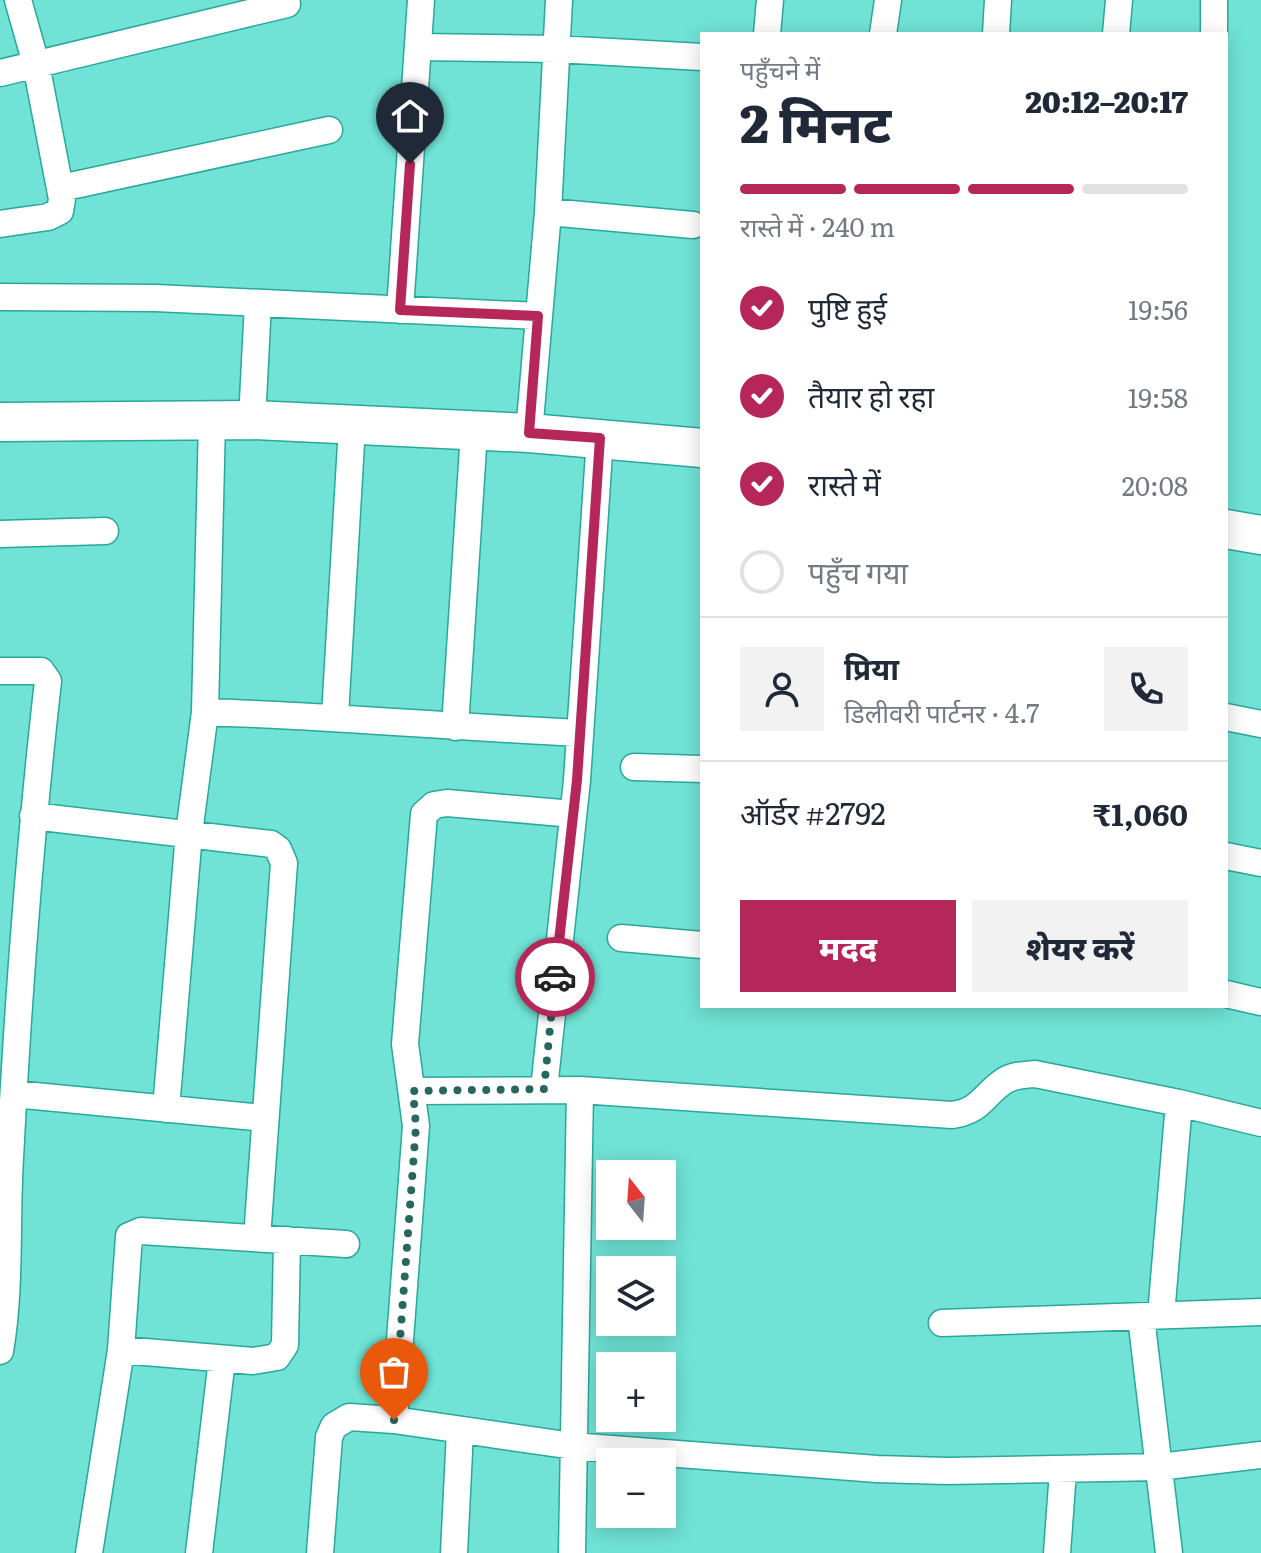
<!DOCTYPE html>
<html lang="hi">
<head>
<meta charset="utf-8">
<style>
	body { margin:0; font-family:Literata,"Noto Sans Devanagari",serif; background:#f2f2f3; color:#1f2937; height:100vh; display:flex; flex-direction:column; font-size:30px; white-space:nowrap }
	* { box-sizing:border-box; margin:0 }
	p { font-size:26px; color:#747a83 }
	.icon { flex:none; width:44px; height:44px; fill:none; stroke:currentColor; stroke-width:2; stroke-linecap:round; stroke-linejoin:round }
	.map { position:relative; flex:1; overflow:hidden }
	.drawer { position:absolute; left:700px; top:32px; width:528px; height:976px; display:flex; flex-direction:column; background:#fff; border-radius:0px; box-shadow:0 4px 20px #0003 }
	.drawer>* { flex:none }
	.needle { width:52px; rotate:343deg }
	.tools { position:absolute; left:596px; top:1160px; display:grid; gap:16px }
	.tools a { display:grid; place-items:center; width:80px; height:80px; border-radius:0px; background:#fff; box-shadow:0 4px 20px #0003; font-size:40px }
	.pin { position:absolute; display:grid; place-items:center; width:68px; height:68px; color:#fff; margin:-82px -34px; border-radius:50% 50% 50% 0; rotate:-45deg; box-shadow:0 0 8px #0007 }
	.pin .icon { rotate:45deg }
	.courier { position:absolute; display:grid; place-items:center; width:80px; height:80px; margin:-40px; border:6px solid #b62759; border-radius:50%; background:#fff; color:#222; box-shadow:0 2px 10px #0007 }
	.summary em { font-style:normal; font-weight:800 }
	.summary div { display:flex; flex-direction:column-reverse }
	.summary { display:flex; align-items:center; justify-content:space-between; height:136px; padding:0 40px }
	h1 { font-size:52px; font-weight:800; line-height:60px }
	.bar { display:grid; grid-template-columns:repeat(4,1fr); gap:12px 8px; align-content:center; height:96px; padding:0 40px }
	.bar i { height:10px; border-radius:6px; background:#e0e1e3 }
	.bar .selected { background:#b62759 }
	.bar p { grid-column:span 4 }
	.line { display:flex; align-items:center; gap:20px; padding:0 40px; border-top:2px solid #e0e1e3 }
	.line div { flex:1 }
	.round { display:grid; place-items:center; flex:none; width:84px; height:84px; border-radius:0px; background:#f2f2f3 }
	ol { padding:0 40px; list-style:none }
	li { display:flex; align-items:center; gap:24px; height:88px }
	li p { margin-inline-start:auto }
	li .icon { padding:8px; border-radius:50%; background:#b62759; color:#fff; stroke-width:4 }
	li:last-child { color:#747a83 }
	li i { width:44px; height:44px; border:4px solid #e0e1e3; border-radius:50% }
	.cta { display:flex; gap:16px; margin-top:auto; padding:16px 40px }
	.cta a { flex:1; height:92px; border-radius:0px; background:#b62759; color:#fff; font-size:32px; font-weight:800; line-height:92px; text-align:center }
	.cta a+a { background:#f2f2f3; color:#1f2937 }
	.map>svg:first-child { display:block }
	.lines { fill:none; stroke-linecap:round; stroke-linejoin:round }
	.street-casing { stroke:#29a79b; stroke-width:29 }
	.secondary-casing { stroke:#29a79b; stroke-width:41 }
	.street { stroke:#fff; stroke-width:26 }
	.secondary { stroke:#fff; stroke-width:38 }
	.done { stroke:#276760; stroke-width:8; stroke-dasharray:0 14.4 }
	.route { stroke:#b62759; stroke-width:10 }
</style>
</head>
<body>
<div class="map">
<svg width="1261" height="1553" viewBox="0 0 1261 1553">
	<rect width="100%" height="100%" fill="#70e3d6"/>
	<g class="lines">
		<g class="street-casing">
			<path id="street" d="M 767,34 L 770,0
				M 883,34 L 888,0
				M 996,34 L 998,0
				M 1116,34 L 1119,0
				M 1214,34 L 1214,0
				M 418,47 L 557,49 L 702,57
				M 0,73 L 287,4
				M 61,188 L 329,130
				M 548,212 L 693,225
				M 0,224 L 48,217 L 60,211 L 62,199 L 36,64 L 18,0
				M 0,297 L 156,298 L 538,316
				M 400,310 L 421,0
				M 252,420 L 258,303
				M 529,433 L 548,212 L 559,0
				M 0,534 L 105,531
				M 0,671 L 41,671 L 48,681 C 30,839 18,999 10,1158 C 6,1222 11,1287 0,1351
				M 205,712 C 330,716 455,727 580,733
				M 335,716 L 352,426
				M 1226,717 L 1261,724
				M 455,727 L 474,432
				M 634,767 L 702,769
				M 33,816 L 271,844 L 278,849 L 284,863 L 257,1238
				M 1226,856 L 1261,863
				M 621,938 L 702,945
				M 1226,994 L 1261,1002
				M 544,1089 L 577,780 L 600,438
				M 413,1091 L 580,1090 L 952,1115 C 981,1111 982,1096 1004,1081 C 1013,1075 1024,1075 1035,1074 L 1179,1103 L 1261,1123
				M 14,1094 L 264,1118
				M 166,1109 L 189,833 L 205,712 L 212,421
				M 1161,1315 L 1179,1103
				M 1141,1317 L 1169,1553
				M 942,1323 L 1261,1312
				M 121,1350 L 253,1361 L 277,1357 L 285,1345 L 287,1240
				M 394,1420 L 416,1126 L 405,1044 L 424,814 L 434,805 L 447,803 L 573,814
				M 89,1553 L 121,1350 L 129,1236 L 141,1231 L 346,1244
				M 199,1553 L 222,1359
				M 320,1553 L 329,1437 L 334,1426 L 349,1417 L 394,1420 L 573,1446 L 877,1469 L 947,1471 L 1159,1467 L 1261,1455
				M 454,1553 L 460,1431
				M 572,1553 L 580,1090
				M 1057,1553 L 1063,1471"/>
		</g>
		<g class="secondary-casing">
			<path id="secondary" d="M 0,422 L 252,420 L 529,433 L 702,448
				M 1226,529 L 1261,535"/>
		</g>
		<use href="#street" class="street"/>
		<use href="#secondary" class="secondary"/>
	</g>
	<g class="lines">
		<path class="done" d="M 394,1420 L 416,1126 L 413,1091 L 544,1089 L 555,977"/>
		<path class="route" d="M 410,164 L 400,310 L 538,316 L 529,433 L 600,438 L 577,780 L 555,977"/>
	</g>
</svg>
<div class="tools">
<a><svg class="needle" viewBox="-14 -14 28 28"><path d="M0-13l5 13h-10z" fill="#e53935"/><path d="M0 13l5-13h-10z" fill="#747a83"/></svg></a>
<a><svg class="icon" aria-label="layers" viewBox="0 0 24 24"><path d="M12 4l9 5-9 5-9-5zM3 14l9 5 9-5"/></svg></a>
<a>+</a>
<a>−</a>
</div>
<div class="pin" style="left:394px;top:1420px;background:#ea580c"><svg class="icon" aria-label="bag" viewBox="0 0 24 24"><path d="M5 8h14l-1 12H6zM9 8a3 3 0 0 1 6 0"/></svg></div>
<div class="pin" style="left:410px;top:164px;background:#1f2937"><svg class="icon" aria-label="home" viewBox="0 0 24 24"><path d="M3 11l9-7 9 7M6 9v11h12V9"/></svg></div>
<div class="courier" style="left:555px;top:977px"><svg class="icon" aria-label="car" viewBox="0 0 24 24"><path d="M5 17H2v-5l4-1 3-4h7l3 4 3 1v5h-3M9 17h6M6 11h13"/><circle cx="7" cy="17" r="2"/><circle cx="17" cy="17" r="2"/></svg></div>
<section class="drawer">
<div class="summary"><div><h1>2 मिनट</h1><p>पहुँचने में</p></div><em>20:12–20:17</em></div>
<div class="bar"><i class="selected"></i><i class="selected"></i><i class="selected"></i><i></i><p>रास्ते में · 240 m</p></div>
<ol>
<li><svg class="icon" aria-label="check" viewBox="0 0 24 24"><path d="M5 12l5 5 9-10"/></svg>पुष्टि हुई<p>19:56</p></li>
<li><svg class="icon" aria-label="check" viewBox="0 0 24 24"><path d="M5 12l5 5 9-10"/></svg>तैयार हो रहा<p>19:58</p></li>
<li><svg class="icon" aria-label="check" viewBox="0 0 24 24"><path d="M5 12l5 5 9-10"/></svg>रास्ते में<p>20:08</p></li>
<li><i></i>पहुँच गया</li>
</ol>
<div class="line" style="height:144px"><a class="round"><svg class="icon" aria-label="person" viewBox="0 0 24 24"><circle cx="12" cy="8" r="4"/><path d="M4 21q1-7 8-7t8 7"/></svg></a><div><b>प्रिया</b><p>डिलीवरी पार्टनर · 4.7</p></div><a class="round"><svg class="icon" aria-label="phone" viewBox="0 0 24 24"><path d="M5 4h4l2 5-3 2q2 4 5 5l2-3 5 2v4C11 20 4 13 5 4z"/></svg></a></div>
<div class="line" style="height:104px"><div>ऑर्डर #2792</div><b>₹1,060</b></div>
<div class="cta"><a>मदद</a><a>शेयर करें</a></div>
</section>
</div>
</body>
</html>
